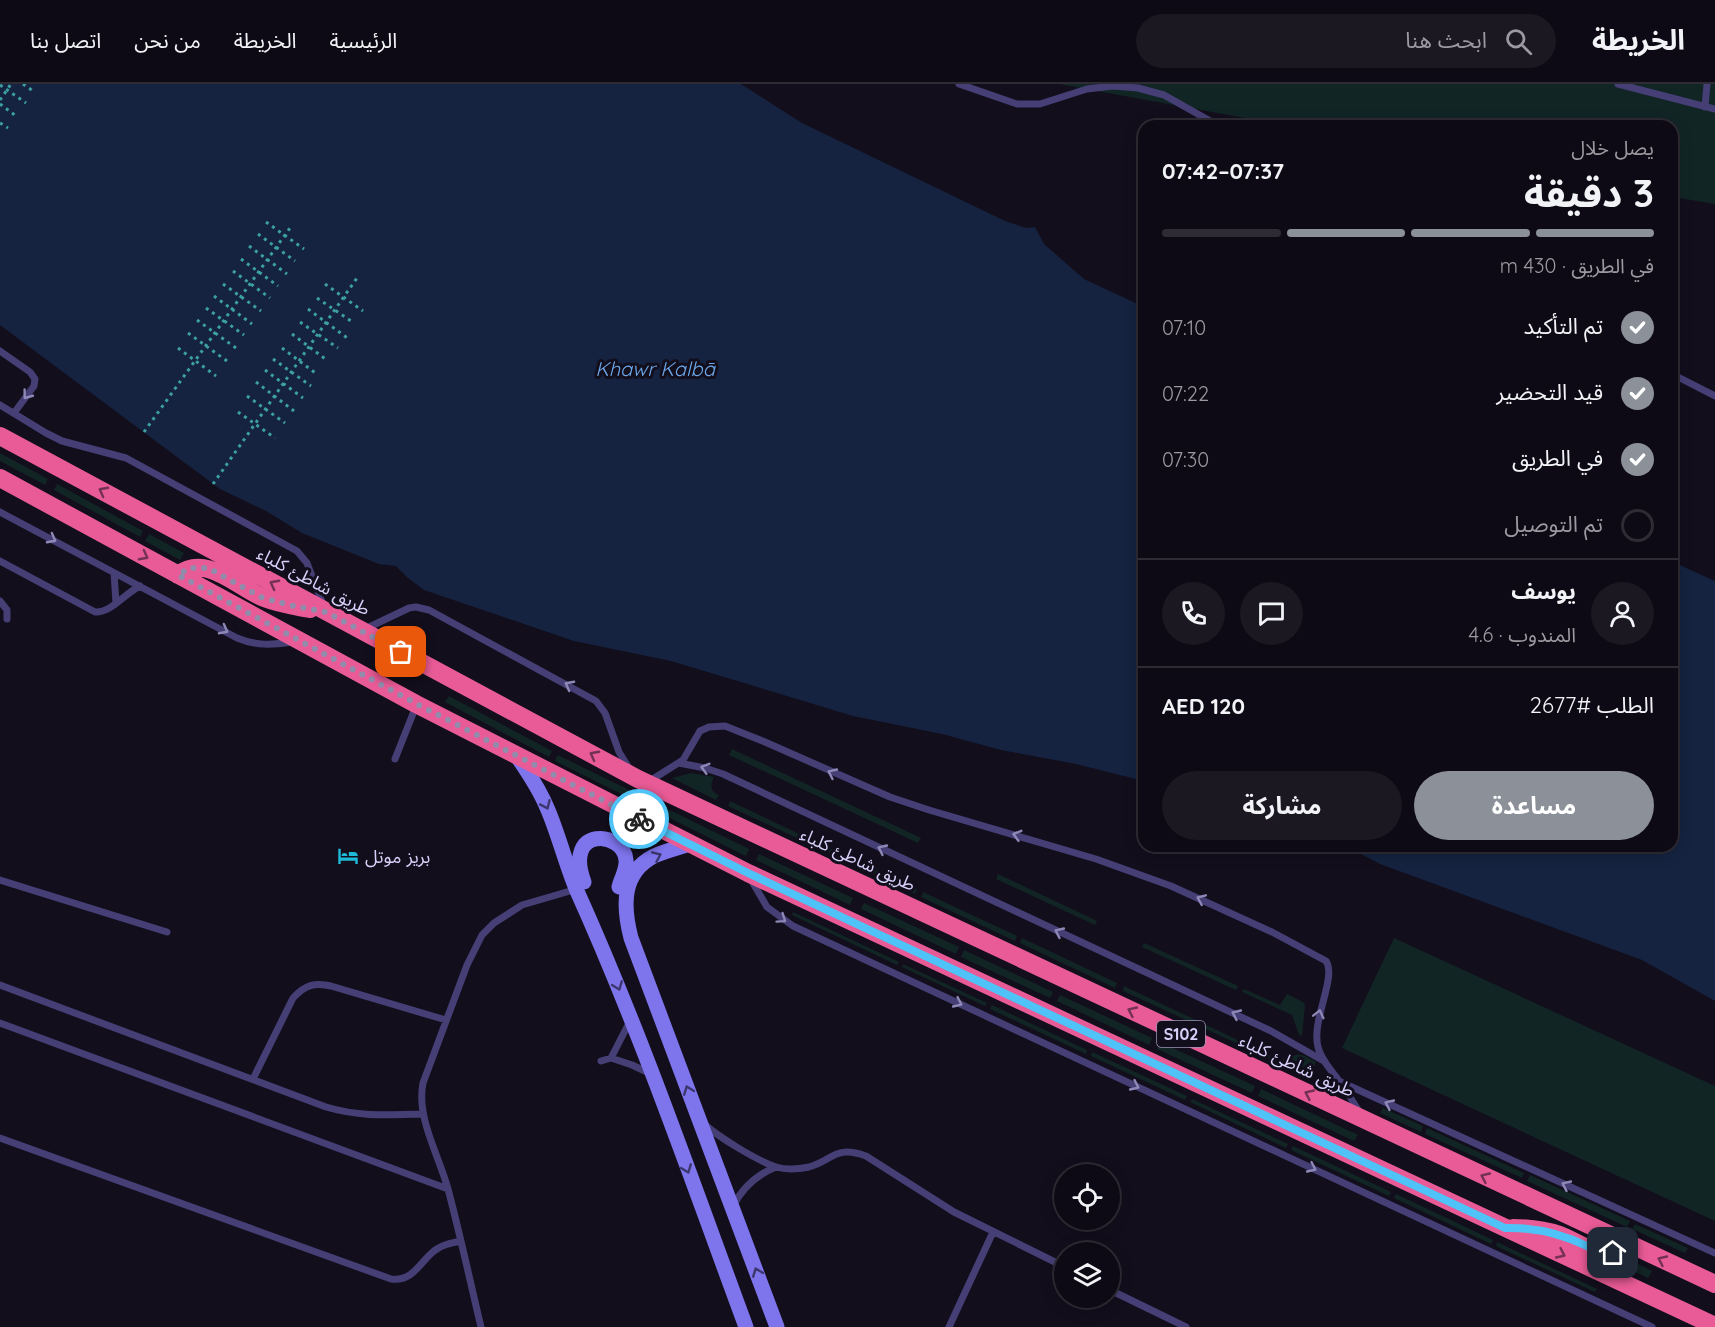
<!DOCTYPE html>
<html lang="ar">
<head>
<meta charset="utf-8">
<style>
	body { margin:0; font-family:Quicksand,"Noto Sans Arabic",sans-serif; background:#1c1822; color:#f1f3f6; direction:rtl; height:100vh; display:flex; flex-direction:column; font-size:22px; white-space:nowrap }
	* { box-sizing:border-box; margin:0 }
	p { font-size:20px; color:#9b9aa0 }
	.icon { flex:none; width:33px; height:33px; fill:none; stroke:currentColor; stroke-width:2; stroke-linecap:round; stroke-linejoin:round }
	.map { position:relative; flex:1; overflow:hidden; direction:ltr }
	.panel { position:absolute; left:1138px; top:36px; width:540px; height:732px; display:flex; flex-direction:column; background:#0e0a15; border-radius:18px; box-shadow:0 3px 15px #0003,0 0 0 2px #2e2b34; direction:rtl }
	.panel>* { flex:none }
	.buttons { position:absolute; left:1054px; top:1080px; display:grid; gap:12px }
	.buttons a { display:grid; place-items:center; width:66px; height:66px; border-radius:50%; background:#0e0a15; box-shadow:0 3px 15px #0003,0 0 0 2px #2e2b34; font-size:30px }
	.pin { position:absolute; display:grid; place-items:center; width:51px; height:51px; color:#fff; margin:-26px; border-radius:12px; box-shadow:0 3px 9px #0006 }
	.courier { position:absolute; display:grid; place-items:center; width:60px; height:60px; margin:-30px; border:4px solid #4fc3f7; border-radius:50%; background:#fff; color:#222; box-shadow:0 2px 8px #0007 }
	.headline em { font-style:normal; font-weight:700 }
	.headline div { display:flex; flex-direction:column-reverse }
	.headline { display:flex; align-items:center; justify-content:space-between; height:102px; padding:0 24px }
	h1 { font-size:39px; font-weight:700; line-height:45px }
	.bar { display:grid; grid-template-columns:repeat(4,1fr); gap:9px 6px; align-content:center; height:72px; padding:0 24px }
	.bar i { height:8px; border-radius:4px; background:#2e2b34 }
	.bar .selected { background:#8c9099 }
	.bar p { grid-column:span 4 }
	.line { display:flex; align-items:center; gap:15px; padding:0 24px; border-top:2px solid #2e2b34 }
	.line div { flex:1 }
	.round { display:grid; place-items:center; flex:none; width:63px; height:63px; border-radius:32px; background:#1c1822 }
	ol { padding:0 24px; list-style:none }
	li { display:flex; align-items:center; gap:18px; height:66px }
	li p { margin-inline-start:auto }
	li .icon { padding:6px; border-radius:50%; background:#8c9099; color:#fff; stroke-width:4 }
	li:last-child { color:#9b9aa0 }
	li i { width:33px; height:33px; border:3px solid #2e2b34; border-radius:50% }
	.primary-button { display:flex; gap:12px; margin-top:auto; padding:12px 24px }
	.primary-button a { flex:1; height:69px; border-radius:36px; background:#8c9099; color:#fff; font-size:24px; font-weight:700; line-height:69px; text-align:center }
	.primary-button a+a { background:#1c1822; color:#f1f3f6 }
	header { display:flex; align-items:center; gap:36px; box-sizing:border-box; height:84px; padding:0 30px; background:#0e0a15; border-bottom:2px solid #2e2b34 }
	header strong { font-size:28px }
	nav { display:flex; gap:33px; margin-inline-start:auto; font-size:21px }
	.search { width:420px; height:54px; background:#1c1822; display:flex; align-items:center; gap:15px; box-sizing:border-box; padding:0 21px; border-radius:33px; color:#9b9aa0; font-size:22px }
	.map>svg:first-child { display:block }
	.green { fill:#122525 }
	.water { fill:#152340 }
	.lines { fill:none; stroke-linecap:round; stroke-linejoin:round }
	.path { stroke:#3da0a0; stroke-width:3; stroke-dasharray:3 4.5; stroke-linecap:butt }
	.lane { stroke:#453f75; stroke-width:7 }
	.secondary { stroke:#7e74ec; stroke-width:15 }
	.highway { stroke:#e95b96; stroke-width:18 }
	.oneway { stroke:#8e88b7 }
	.oneway2 { stroke:#733153 }
	.oneway3 { stroke:#3d376f }
	.done { stroke:#928cac; stroke-width:6; stroke-dasharray:0 10.8 }
	.route { stroke:#4fc3f7; stroke-width:8 }
	.labels { text-anchor:middle; dominant-baseline:central; stroke-width:6; stroke-linejoin:round; paint-order:stroke }
	.shield { fill:#120e1c; stroke:#9c96b7; stroke-width:1.5 }
	.shield-label { font-size:16px; font-weight:bold; fill:#d7d0f9 }
	.street-label { font-size:18px; fill:#d7d0f9; stroke:#120e1c }
	.poi-label { font-size:18px; fill:#d7d0f9; stroke:#120e1c; text-anchor:start }
	.water-label { font-size:20px; font-style:italic; fill:#6ca8eb; stroke:#120e1c }
</style>
</head>
<body>
<header>
<strong>الخريطة</strong>
<div class="search"><svg class="icon" aria-label="search" viewBox="0 0 24 24"><circle cx="10" cy="10" r="6"/><path d="M15 15l6 6"/></svg>ابحث هنا</div>
<nav><a>الرئيسية</a><a>الخريطة</a><a>من نحن</a><a>اتصل بنا</a></nav>
</header>
<div class="map">
<svg width="1715" height="1243" viewBox="0 0 1715 1243">
	<rect width="100%" height="100%" fill="#120e1c"/>
	<path class="green" d="M 1059,0 L 1715,0 L 1715,120 L 1673,113 L 1672,42 L 1288,42 Z
		M 0,369 L 48,395 L 45,401 L 0,377 Z
		M 57,400 L 143,447 L 140,453 L 54,406 Z
		M 149,450 L 184,469 L 180,476 L 145,457 Z
		M 449,612 L 552,667 L 549,673 L 445,618 Z
		M 732,665 L 921,754 L 918,759 L 729,671 Z
		M 558,671 L 749,765 L 746,772 L 555,677 Z
		M 691,689 L 714,693 C 710,701 710,708 719,711 L 716,716 L 672,694 Z
		M 730,717 L 818,759 L 816,763 L 728,722 Z
		M 825,762 L 917,805 L 915,810 L 823,766 Z
		M 759,770 L 853,814 L 850,821 L 756,776 Z
		M 998,790 L 1097,837 L 1095,841 L 996,795 Z
		M 923,808 L 1017,852 L 1015,857 L 921,813 Z
		M 864,819 L 959,863 L 956,870 L 861,825 Z
		M 793,828 L 899,878 L 897,881 L 792,831 Z
		M 1022,854 L 1117,899 L 1115,904 L 1020,859 Z
		M 1394,854 L 1715,1002 L 1715,1137 L 1342,964 Z
		M 1144,859 L 1238,902 L 1236,906 L 1142,863 Z
		M 964,866 L 1053,908 L 1050,914 L 961,873 Z
		M 903,880 L 987,919 L 985,922 L 902,883 Z
		M 1124,902 L 1278,975 C 1299,977 1289,962 1316,978 L 1310,993 L 1123,907 Z
		M 1244,905 L 1280,921 L 1287,910 L 1303,918 L 1305,921 L 1302,952 L 1299,951 L 1292,931 L 1242,908 Z
		M 1060,911 L 1152,954 L 1149,961 L 1057,917 Z
		M 992,921 L 1087,966 L 1086,970 L 990,925 Z
		M 1160,958 L 1255,1002 L 1252,1009 L 1157,965 Z
		M 1092,968 L 1187,1012 L 1185,1016 L 1091,972 Z
		M 1261,1005 L 1358,1051 L 1354,1057 L 1258,1012 Z
		M 1192,1015 L 1288,1060 L 1286,1064 L 1190,1018 Z
		M 1383,1024 L 1423,1042 L 1421,1048 L 1380,1029 Z
		M 1427,1044 L 1524,1089 L 1522,1094 L 1425,1050 Z
		M 1293,1062 L 1391,1108 L 1389,1112 L 1291,1066 Z
		M 1530,1091 L 1630,1137 L 1627,1143 L 1527,1097 Z
		M 1396,1110 L 1493,1156 L 1491,1160 L 1394,1114 Z
		M 1635,1140 L 1688,1164 L 1685,1169 L 1632,1145 Z
		M 1497,1158 L 1597,1205 L 1595,1208 L 1496,1162 Z
		M 1626,1174 L 1652,1187 L 1648,1194 L 1622,1182 Z"/>
	<path class="water" d="M 0,0 L 741,0 L 802,39 L 1005,137 L 1026,144 L 1035,143 L 1044,160 L 1084,195 L 1144,223 L 1144,697 L 1076,680 L 1001,666 L 942,650 L 853,632 L 671,577 L 574,557 L 424,506 L 408,494 L 396,482 L 379,480 L 302,449 L 266,427 L 220,405 L 0,241 Z
		M 1673,478 L 1715,497 L 1715,917 L 1642,876 L 1380,780 L 1346,762 L 1672,762 Z"/>
	<g class="lines">
		<path class="path" d="M 23,0 L 33,7
			M 0,1 L 26,19
			M 0,16 L 11,0
			M 0,20 L 16,32
			M 0,39 L 8,44
			M 266,138 L 304,165
			M 258,150 L 295,177
			M 249,162 L 287,190
			M 241,175 L 278,202
			M 233,187 L 270,214
			M 223,200 L 261,227
			M 325,200 L 363,227
			M 214,212 L 252,240
			M 317,214 L 354,239
			M 206,224 L 244,251
			M 308,225 L 350,256
			M 197,236 L 236,264
			M 300,238 L 338,264
			M 188,249 L 227,277
			M 292,250 L 328,277
			M 178,264 L 216,292
			M 282,264 L 318,291
			M 273,275 L 311,302
			M 265,286 L 303,314
			M 256,298 L 294,327
			M 247,312 L 285,339
			M 238,328 L 275,354
			M 144,348 L 290,144
			M 213,400 L 357,194"/>
		<path class="lane" d="M 959,0 L 1017,20 L 1040,20 L 1087,5 L 1113,2 L 1138,4 L 1164,11 L 1219,42
			M 1618,0 L 1715,25
			M 1705,23 L 1707,0
			M 0,267 L 30,288 L 35,295 L 34,302 L 14,329
			M 1672,290 L 1715,312
			M 0,321 L 46,349 L 62,357 L 126,374 L 297,467 L 307,479 L 324,523
			M 0,428 L 237,554 C 256,562 272,561 292,558
			M 0,477 L 95,528 C 111,529 124,510 140,502
			M 114,489 L 116,519
			M 0,517 L 7,526 L 7,535
			M 363,546 L 409,524 L 416,523 L 429,526 L 596,617 L 605,629 L 619,668 L 629,684
			M 395,675 L 416,622
			M 679,679 L 705,684 L 723,690 L 1271,947 L 1322,976
			M 648,698 L 683,676 L 700,647 L 709,643 L 725,642 L 765,658 L 890,713 L 929,726 L 1096,775 L 1171,802 L 1272,848 L 1326,877 C 1337,894 1311,936 1318,963 C 1321,976 1332,987 1340,998 C 1347,1008 1354,1019 1360,1029
			M 750,794 L 767,823 L 793,842 L 1652,1243
			M 0,796 L 167,848
			M 0,901 L 326,1023 C 360,1033 387,1031 422,1030
			M 0,939 L 448,1105
			M 611,974 L 629,939
			M 601,977 L 611,974 L 632,981 L 649,989
			M 253,995 L 293,914 C 305,901 315,898 331,902 L 446,936
			M 1341,998 L 1715,1169
			M 704,1040 C 720,1054 756,1076 776,1083 C 786,1086 799,1085 809,1083 C 834,1076 834,1061 866,1072 L 954,1128 L 1065,1183
			M 0,1054 L 391,1195 C 413,1198 419,1179 434,1167 C 441,1161 451,1159 461,1157
			M 733,1122 C 743,1103 756,1091 776,1083
			M 1110,1206 L 1186,1243
			M 481,1243 C 470,1197 460,1150 448,1105 C 439,1071 416,1034 423,999 L 467,881 L 482,851 L 494,839 L 522,821 L 577,805
			M 949,1243 L 993,1148"/>
		<path class="secondary" d="M 516,671 C 528,688 540,706 548,726 C 559,752 566,781 577,807 C 641,949 692,1097 746,1243
			M 690,760 C 678,764 665,767 654,772 C 621,789 623,823 631,854 L 777,1243
			M 584,798 C 563,741 624,747 626,776 C 627,786 621,794 619,803"/>
		<path class="highway" d="M 0,352 L 638,695 L 1715,1200
			M 0,394 L 416,620 L 748,789 L 1715,1242
			M 178,491 C 206,469 237,503 264,514 C 279,520 294,522 310,525
			M 1513,1144 C 1529,1144 1545,1146 1560,1151 C 1574,1156 1599,1174 1613,1169 L 1622,1157"/>
	</g>
	<defs><path id="oneway-chevron" d="M-2-3.5L2.5 0L-2 3.5" fill="none" stroke-width="1.6" stroke-linecap="round" stroke-linejoin="round" transform="scale(1.5)"/></defs>
	<g class="oneway">
		<use href="#oneway-chevron" transform="translate(27 311) rotate(127)"/>
		<use href="#oneway-chevron" transform="translate(52 455) rotate(28)"/>
		<use href="#oneway-chevron" transform="translate(224 546) rotate(28)"/>
		<use href="#oneway-chevron" transform="translate(569 601) rotate(-152)"/>
		<use href="#oneway-chevron" transform="translate(705 684) rotate(-164)"/>
		<use href="#oneway-chevron" transform="translate(832 689) rotate(-155)"/>
		<use href="#oneway-chevron" transform="translate(1017 751) rotate(-164)"/>
		<use href="#oneway-chevron" transform="translate(882 765) rotate(-155)"/>
		<use href="#oneway-chevron" transform="translate(1201 815) rotate(-157)"/>
		<use href="#oneway-chevron" transform="translate(782 835) rotate(35)"/>
		<use href="#oneway-chevron" transform="translate(1059 848) rotate(-155)"/>
		<use href="#oneway-chevron" transform="translate(958 919) rotate(25)"/>
		<use href="#oneway-chevron" transform="translate(1236 930) rotate(-155)"/>
		<use href="#oneway-chevron" transform="translate(1319 930) rotate(-76)"/>
		<use href="#oneway-chevron" transform="translate(1135 1002) rotate(25)"/>
		<use href="#oneway-chevron" transform="translate(1389 1020) rotate(-155)"/>
		<use href="#oneway-chevron" transform="translate(1312 1084) rotate(25)"/>
		<use href="#oneway-chevron" transform="translate(1566 1101) rotate(-155)"/>
	</g>
	<g class="oneway2">
		<use href="#oneway-chevron" transform="translate(103 407) rotate(-152)"/>
		<use href="#oneway-chevron" transform="translate(144 472) rotate(28)"/>
		<use href="#oneway-chevron" transform="translate(274 500) rotate(-152)"/>
		<use href="#oneway-chevron" transform="translate(594 671) rotate(-152)"/>
		<use href="#oneway-chevron" transform="translate(1132 927) rotate(-155)"/>
		<use href="#oneway-chevron" transform="translate(1309 1010) rotate(-155)"/>
		<use href="#oneway-chevron" transform="translate(1485 1093) rotate(-155)"/>
		<use href="#oneway-chevron" transform="translate(1561 1170) rotate(25)"/>
		<use href="#oneway-chevron" transform="translate(1662 1176) rotate(-155)"/>
	</g>
	<g class="oneway3">
		<use href="#oneway-chevron" transform="translate(546 721) rotate(66)"/>
		<use href="#oneway-chevron" transform="translate(657 772) rotate(-24)"/>
		<use href="#oneway-chevron" transform="translate(618 902) rotate(69)"/>
		<use href="#oneway-chevron" transform="translate(688 1006) rotate(-111)"/>
		<use href="#oneway-chevron" transform="translate(687 1085) rotate(69)"/>
		<use href="#oneway-chevron" transform="translate(757 1188) rotate(-111)"/>
	</g>
	<g class="lines">
		<path class="done" d="M 401,568 L 326,528 L 289,521 L 261,513 L 208,484 L 189,484 L 178,491 L 417,620 L 639,735"/>
		<path class="route" d="M 639,735 L 748,789 L 1505,1144 C 1535,1143 1560,1149 1587,1162 C 1595,1167 1603,1173 1613,1169"/>
	</g>
	<defs>
		<g id="hotel-bare" transform="scale(1.62)"><path d="M-6-4.5h1.5V1H6V5H4.5V3h-9V5H-6ZM-4 0a1.8 1.8 0 1 1 3.6 0ZM.5 0V-2.5h3Q6-2.5 6 0Z" fill="#1db9d7" stroke="#120e1c" stroke-width="2.5" paint-order="stroke"/></g>
	</defs>
	<g fill-rule="evenodd">
		<use href="#hotel-bare" x="348" y="772"/>
	</g>
	<g class="labels">
		<rect class="shield" x="1157" y="937" width="48" height="26" rx="4.5"/>
		<g class="shield-label">
			<text x="1181" y="950">S102</text>
		</g>
		<g class="street-label">
			<text transform="translate(314 497) rotate(28)">طريق شاطئ كلباء</text>
			<text transform="translate(858 775) rotate(25)">طريق شاطئ كلباء</text>
			<text transform="translate(1297 981) rotate(25)">طريق شاطئ كلباء</text>
		</g>
		<g class="poi-label">
			<text x="365" y="772">بريز موتل</text>
		</g>
		<g class="water-label">
			<text x="655" y="284">Khawr Kalbā</text>
		</g>
	</g>
</svg>
<div class="buttons">
<a><svg class="icon" aria-label="locate" viewBox="0 0 24 24"><circle cx="12" cy="12" r="6"/><path d="M12 2v4M12 18v4M2 12h4M18 12h4"/></svg></a>
<a><svg class="icon" aria-label="layers" viewBox="0 0 24 24"><path d="M12 4l9 5-9 5-9-5zM3 14l9 5 9-5"/></svg></a>
</div>
<div class="pin" style="left:401px;top:568px;background:#ea580c"><svg class="icon" aria-label="bag" viewBox="0 0 24 24"><path d="M5 8h14l-1 12H6zM9 8a3 3 0 0 1 6 0"/></svg></div>
<div class="pin" style="left:1613px;top:1169px;background:#1f2937"><svg class="icon" aria-label="home" viewBox="0 0 24 24"><path d="M3 11l9-7 9 7M6 9v11h12V9"/></svg></div>
<div class="courier" style="left:639px;top:735px"><svg class="icon" aria-label="bike" viewBox="0 0 24 24"><circle cx="6" cy="16" r="4"/><circle cx="18" cy="16" r="4"/><path d="M6 16l4-8h5l3 8M10 8l3 8H6M13 5h3"/></svg></div>
<section class="panel">
<div class="headline"><div><h1>3 دقيقة</h1><p>يصل خلال</p></div><em>07:37–07:42</em></div>
<div class="bar"><i class="selected"></i><i class="selected"></i><i class="selected"></i><i></i><p>في الطريق · 430 m</p></div>
<ol>
<li><svg class="icon" aria-label="check" viewBox="0 0 24 24"><path d="M5 12l5 5 9-10"/></svg>تم التأكيد<p>07:10</p></li>
<li><svg class="icon" aria-label="check" viewBox="0 0 24 24"><path d="M5 12l5 5 9-10"/></svg>قيد التحضير<p>07:22</p></li>
<li><svg class="icon" aria-label="check" viewBox="0 0 24 24"><path d="M5 12l5 5 9-10"/></svg>في الطريق<p>07:30</p></li>
<li><i></i>تم التوصيل</li>
</ol>
<div class="line" style="height:108px"><a class="round"><svg class="icon" aria-label="person" viewBox="0 0 24 24"><circle cx="12" cy="8" r="4"/><path d="M4 21q1-7 8-7t8 7"/></svg></a><div><b>يوسف</b><p>المندوب · 4.6</p></div><a class="round"><svg class="icon" aria-label="chat" viewBox="0 0 24 24"><path d="M4 5h16v11H9l-5 4z"/></svg></a><a class="round"><svg class="icon" aria-label="phone" viewBox="0 0 24 24"><path d="M5 4h4l2 5-3 2q2 4 5 5l2-3 5 2v4C11 20 4 13 5 4z"/></svg></a></div>
<div class="line" style="height:78px"><div>الطلب #2677</div><b>AED 120</b></div>
<div class="primary-button"><a>مساعدة</a><a>مشاركة</a></div>
</section>
</div>
</body>
</html>
